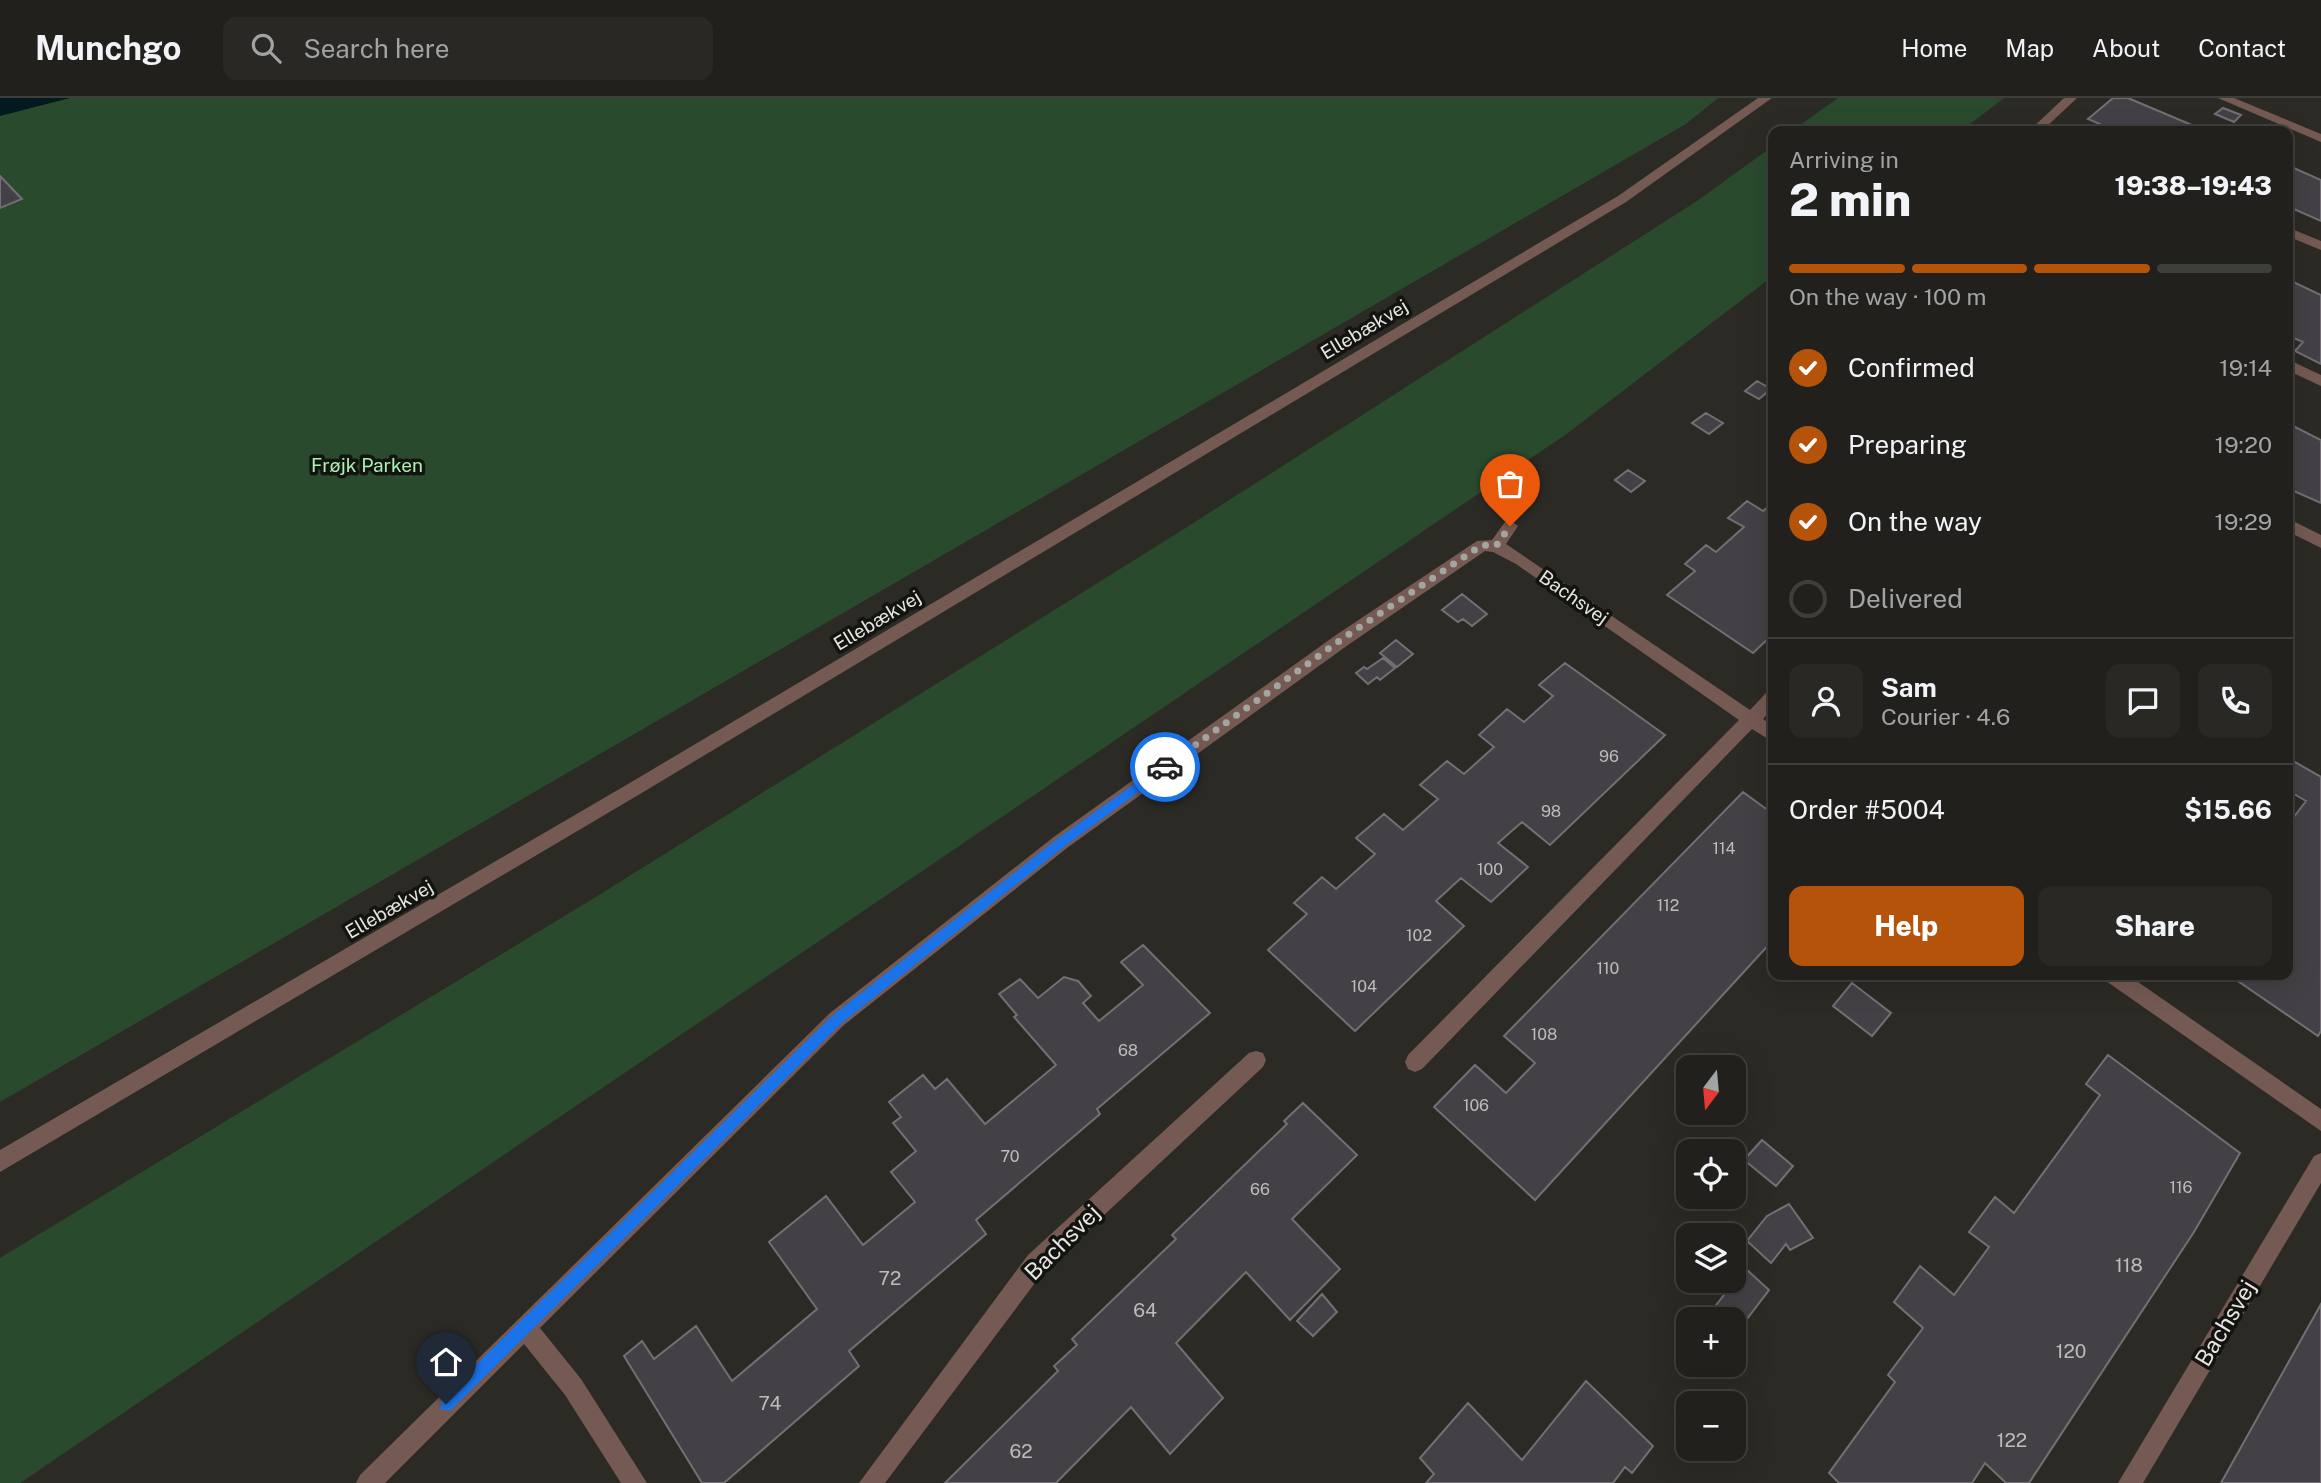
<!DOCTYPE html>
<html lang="en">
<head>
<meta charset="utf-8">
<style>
	body { margin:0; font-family:"Public Sans",sans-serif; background:#292825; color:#f1f3f6; height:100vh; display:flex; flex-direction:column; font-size:26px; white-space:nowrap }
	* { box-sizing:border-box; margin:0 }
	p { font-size:23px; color:#a2a3a3 }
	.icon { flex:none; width:38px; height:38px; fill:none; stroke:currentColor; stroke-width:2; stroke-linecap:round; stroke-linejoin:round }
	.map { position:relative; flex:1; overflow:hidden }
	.drawer { position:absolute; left:1768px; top:28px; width:525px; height:854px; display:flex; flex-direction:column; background:#21201c; border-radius:14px; box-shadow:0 7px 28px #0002,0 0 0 2px #3e3e3b }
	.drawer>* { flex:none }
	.needle { width:46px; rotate:196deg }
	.buttons { position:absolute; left:1676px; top:957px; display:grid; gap:14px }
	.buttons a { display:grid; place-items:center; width:70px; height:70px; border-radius:14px; background:#21201c; box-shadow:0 7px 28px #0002,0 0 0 2px #3e3e3b; font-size:35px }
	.pin { position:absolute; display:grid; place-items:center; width:60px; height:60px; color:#fff; margin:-72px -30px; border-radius:50% 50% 50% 0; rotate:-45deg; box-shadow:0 0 7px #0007 }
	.pin .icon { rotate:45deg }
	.courier { position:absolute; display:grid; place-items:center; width:70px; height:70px; margin:-35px; border:5px solid #1a73e8; border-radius:50%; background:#fff; color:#222; box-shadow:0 2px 9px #0007 }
	.summary em { font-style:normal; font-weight:800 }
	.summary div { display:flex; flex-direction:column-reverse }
	.summary { display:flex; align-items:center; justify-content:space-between; height:119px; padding:0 21px }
	h1 { font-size:46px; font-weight:800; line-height:52px }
	.bar { display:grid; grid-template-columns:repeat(4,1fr); gap:10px 7px; align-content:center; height:84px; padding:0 21px }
	.bar i { height:9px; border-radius:5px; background:#3e3e3b }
	.bar .on { background:#b45309 }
	.bar p { grid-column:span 4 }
	.line { display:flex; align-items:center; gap:18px; padding:0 21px; border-top:2px solid #3e3e3b }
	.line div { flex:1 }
	.round { display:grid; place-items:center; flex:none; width:74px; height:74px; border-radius:14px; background:#292825 }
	ol { padding:0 21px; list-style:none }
	li { display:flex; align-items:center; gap:21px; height:77px }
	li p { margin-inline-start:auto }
	li .icon { padding:7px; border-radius:50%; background:#b45309; color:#fff; stroke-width:4 }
	li:last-child { color:#a2a3a3 }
	li i { width:38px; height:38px; border:4px solid #3e3e3b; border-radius:50% }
	.action { display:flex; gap:14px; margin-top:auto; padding:14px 21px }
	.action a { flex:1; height:80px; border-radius:14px; background:#b45309; color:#fff; font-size:28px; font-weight:800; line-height:80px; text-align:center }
	.action a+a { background:#292825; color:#f1f3f6 }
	header { display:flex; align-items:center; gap:42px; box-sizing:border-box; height:98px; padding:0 35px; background:#21201c; border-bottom:2px solid #3e3e3b }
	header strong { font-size:33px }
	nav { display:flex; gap:38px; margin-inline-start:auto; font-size:24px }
	.search { width:490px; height:63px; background:#292825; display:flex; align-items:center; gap:18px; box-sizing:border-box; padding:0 24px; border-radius:14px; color:#a2a3a3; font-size:26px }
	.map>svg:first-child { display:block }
	.green { fill:#2a4a2e }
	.water { fill:#001a1f }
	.building { fill:#444146; stroke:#736f74; stroke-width:2 }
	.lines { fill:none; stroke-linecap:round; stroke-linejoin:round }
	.minor { fill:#755953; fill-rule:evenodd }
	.route { fill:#1a73e8 }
	.done { stroke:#a5a4a0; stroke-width:7; stroke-dasharray:0 12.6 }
	.labels { text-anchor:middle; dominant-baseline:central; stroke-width:7; stroke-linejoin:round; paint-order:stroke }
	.number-label { font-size:16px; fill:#bebcbb }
	.street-label { font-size:19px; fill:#e6e5e2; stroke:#131310 }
	.park-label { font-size:19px; fill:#a8f1af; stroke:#131310 }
	.near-number-label { font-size:19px; fill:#bebcbb }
	.near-street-label { font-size:23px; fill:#e6e5e2; stroke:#131310 }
</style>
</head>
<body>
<header>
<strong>Munchgo</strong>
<div class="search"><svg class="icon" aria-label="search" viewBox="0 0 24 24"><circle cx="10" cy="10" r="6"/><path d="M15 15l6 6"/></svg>Search here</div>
<nav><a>Home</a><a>Map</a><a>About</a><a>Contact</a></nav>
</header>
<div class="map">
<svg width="2321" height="1385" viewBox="0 0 2321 1385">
	<rect width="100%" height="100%" fill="#2c2a25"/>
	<path class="green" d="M 0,0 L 1718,0 L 1686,26 L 0,1004 Z
		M 1838,0 L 2004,0 L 1961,33 L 1792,33 Z
		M 1773,48 L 1773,178 L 1568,335 L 20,1385 L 0,1385 L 0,1160 L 599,797 L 1184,431 L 1697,103 Z"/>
	<path class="water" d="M 0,0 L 70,0 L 0,18 Z"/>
	<path class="building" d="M 2113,0 L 2128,0 L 2206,33 L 2116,33 L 2088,21 Z
		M 2223,10 L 2241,17 L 2234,24 L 2215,16 Z
		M 2287,67 L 2321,82 L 2321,123 L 2287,108 Z
		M 0,78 L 22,101 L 0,110 Z
		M 2287,181 L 2321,197 L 2321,266 L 2295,253 L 2303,244 L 2287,237 Z
		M 1757,283 L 1771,291 L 1759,301 L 1745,293 Z
		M 1706,315 L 1723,325 L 1709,336 L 1692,325 Z
		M 2287,325 L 2321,342 L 2321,405 L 2287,390 Z
		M 1628,372 L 1645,383 L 1631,394 L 1615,382 Z
		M 1747,403 L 1763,413 L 1773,405 L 1773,536 L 1753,555 L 1667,497 L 1695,473 L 1685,466 L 1706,447 L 1716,454 L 1744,429 L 1728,420 Z
		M 1462,496 L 1487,516 L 1472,528 L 1463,521 L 1458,524 L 1442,512 Z
		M 1396,542 L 1413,556 L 1397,569 L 1380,555 Z
		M 1383,560 L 1395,570 L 1380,582 L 1377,579 L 1368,586 L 1356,575 L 1364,569 L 1367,571 Z
		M 1565,565 L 1665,637 L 1550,747 L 1522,724 L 1498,745 L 1528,769 L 1491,804 L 1461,780 L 1436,803 L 1464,828 L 1355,933 L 1268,852 L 1307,816 L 1294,805 L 1322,779 L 1336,791 L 1375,756 L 1356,740 L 1384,716 L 1403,732 L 1438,701 L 1420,687 L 1447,663 L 1464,676 L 1494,649 L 1479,637 L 1507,611 L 1524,624 L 1553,598 L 1539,587 Z
		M 2288,660 L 2321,679 L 2321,933 L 2318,938 L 2229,877 L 2287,877 L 2287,728 L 2306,703 L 2287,692 Z
		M 1743,694 L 1773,716 L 1773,842 L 1535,1102 L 1434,1009 L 1475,967 L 1506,995 L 1535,965 L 1504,938 Z
		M 1143,847 L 1210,915 L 1097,1011 L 1100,1016 L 976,1122 L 986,1136 L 849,1253 L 859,1268 L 724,1385 L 702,1385 L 624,1258 L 642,1243 L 654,1261 L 696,1228 L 732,1283 L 817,1211 L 769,1144 L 826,1098 L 863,1147 L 915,1104 L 891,1074 L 916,1053 L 893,1025 L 901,1019 L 889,1004 L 923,977 L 935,991 L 947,981 L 985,1026 L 1056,967 L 1014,919 L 1017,917 L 999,896 L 1020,881 L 1038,900 L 1064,879 L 1078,883 L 1091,898 L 1083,905 L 1099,923 L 1143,887 L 1121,864 Z
		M 1852,885 L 1891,915 L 1872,938 L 1833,908 Z
		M 2108,957 L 2240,1055 L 2194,1134 L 2029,1385 L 2006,1385 L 1985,1365 L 1972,1385 L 1839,1385 L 1829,1375 L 1895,1284 L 1888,1277 L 1923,1230 L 1894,1204 L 1920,1168 L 1954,1197 L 1989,1149 L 1969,1134 L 1995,1099 L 2014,1115 L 2100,997 L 2086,986 Z
		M 1303,1005 L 1357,1057 L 1292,1121 L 1340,1171 L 1290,1222 L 1246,1174 L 1176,1245 L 1223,1300 L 1170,1356 L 1131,1309 L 1056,1385 L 945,1385 L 1058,1273 L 1054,1268 L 1077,1247 L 1072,1241 L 1176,1141 L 1172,1137 L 1287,1026 L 1284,1023 Z
		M 1762,1042 L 1793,1068 L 1776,1088 L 1744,1062 Z
		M 1789,1106 L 1813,1140 L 1790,1152 L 1786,1146 L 1771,1165 L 1747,1143 L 1767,1118 Z
		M 1745,1170 L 1769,1192 L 1734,1238 L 1734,1222 L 1717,1222 L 1710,1215 Z
		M 1322,1196 L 1337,1214 L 1313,1238 L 1297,1223 Z
		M 2321,1206 L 2321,1385 L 2221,1385 Z
		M 1586,1283 L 1653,1348 L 1632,1375 L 1625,1369 L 1613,1385 L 1426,1385 L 1434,1376 L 1420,1360 L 1468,1305 L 1522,1362 Z"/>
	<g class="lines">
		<path class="minor" d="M 1758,0 L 1772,0 L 1626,104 L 640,696 L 0,1074 L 0,1052 L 628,686 L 1618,98 Z
			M 2064,0 L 2077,0 L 2042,33 L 2029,33 Z
			M 2218,0 L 2234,0 L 2321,36 L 2321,44 Z
			M 2287,129 L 2321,143 L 2321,152 L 2287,138 Z
			M 2287,261 L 2321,277 L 2321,288 L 2287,272 Z
			M 2287,420 L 2321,437 L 2321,450 L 2287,433 Z
			M 1510,422 L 1518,428 L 1506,446 L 1750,612 L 1767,594 L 1773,592 L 1773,610 L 1763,621 L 1773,628 L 1773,644 L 1752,631 L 1422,971 L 1415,974 L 1408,971 L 1405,964 L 1408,957 L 1739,622 L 1516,466 L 1493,454 L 1485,453 L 1348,547 L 1067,750 L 844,927 L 540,1230 L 581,1281 L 647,1385 L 621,1385 L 565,1297 L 524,1246 L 385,1385 L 356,1385 L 360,1377 L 830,915 L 1055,738 L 1336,537 L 1477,443 L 1492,442 L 1505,424 Z
			M 2104,877 L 2128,877 L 2321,1011 L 2321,1033 L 2106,883 Z
			M 1256,953 L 1263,955 L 1266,962 L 1263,969 L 1044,1173 L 885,1385 L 859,1385 L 1028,1157 L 1249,955 Z
			M 2321,1055 L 2321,1085 L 2143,1385 L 2118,1385 L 2314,1058 Z"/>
	</g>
	<path class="route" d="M 1165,664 L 1169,666 L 1169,672 L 1065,748 L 842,925 L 451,1312 L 441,1312 L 441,1301 L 833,917 L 1057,741 Z"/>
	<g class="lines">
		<path class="done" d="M 1165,669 L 1342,541 L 1482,447 L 1496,448 L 1510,428"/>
	</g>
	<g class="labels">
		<g class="number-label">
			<text x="1609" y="658">96</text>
			<text x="1551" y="713">98</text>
			<text x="1724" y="750">114</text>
			<text x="1490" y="771">100</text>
			<text x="1668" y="807">112</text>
			<text x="1419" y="837">102</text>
			<text x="1608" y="870">110</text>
			<text x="1364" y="888">104</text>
			<text x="1544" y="936">108</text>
			<text x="1128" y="952">68</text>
			<text x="1476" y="1007">106</text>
			<text x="1010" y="1058">70</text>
			<text x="2181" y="1089">116</text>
			<text x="1260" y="1091">66</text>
		</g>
		<g class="street-label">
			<text transform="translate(1364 231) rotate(-31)">Ellebækvej</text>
			<text transform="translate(1574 499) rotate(35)">Bachsvej</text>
			<text transform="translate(877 522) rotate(-31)">Ellebækvej</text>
			<text transform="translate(389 811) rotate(-30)">Ellebækvej</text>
		</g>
		<g class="park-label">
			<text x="367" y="367">Frøjk Parken</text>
		</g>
		<g class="near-number-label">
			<text x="2129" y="1167">118</text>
			<text x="890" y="1180">72</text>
			<text x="1145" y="1212">64</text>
			<text x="2071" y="1253">120</text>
			<text x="770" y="1305">74</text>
			<text x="2012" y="1342">122</text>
			<text x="1021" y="1353">62</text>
		</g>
		<g class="near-street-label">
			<text transform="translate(1062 1144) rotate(-45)">Bachsvej</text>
			<text transform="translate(2225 1225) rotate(-59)">Bachsvej</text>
		</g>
	</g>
</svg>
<div class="buttons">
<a><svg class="needle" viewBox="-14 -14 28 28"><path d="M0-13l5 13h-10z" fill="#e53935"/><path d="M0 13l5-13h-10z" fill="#a2a3a3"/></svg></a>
<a><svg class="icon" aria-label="locate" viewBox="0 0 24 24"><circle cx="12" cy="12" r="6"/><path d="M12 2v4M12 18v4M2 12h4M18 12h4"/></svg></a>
<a><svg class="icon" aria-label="layers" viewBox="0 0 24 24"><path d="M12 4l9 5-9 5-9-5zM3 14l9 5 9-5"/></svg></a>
<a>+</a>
<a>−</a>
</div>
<div class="pin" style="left:1510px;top:428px;background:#ea580c"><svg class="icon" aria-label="bag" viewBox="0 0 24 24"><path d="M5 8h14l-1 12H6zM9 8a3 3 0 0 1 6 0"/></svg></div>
<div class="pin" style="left:446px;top:1306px;background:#1f2937"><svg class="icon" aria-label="home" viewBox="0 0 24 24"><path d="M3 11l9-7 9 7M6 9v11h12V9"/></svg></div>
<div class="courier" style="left:1165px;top:669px"><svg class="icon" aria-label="car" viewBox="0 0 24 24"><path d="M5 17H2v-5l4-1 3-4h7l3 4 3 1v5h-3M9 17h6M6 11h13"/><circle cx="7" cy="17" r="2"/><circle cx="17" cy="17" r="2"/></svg></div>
<section class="drawer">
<div class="summary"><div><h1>2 min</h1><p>Arriving in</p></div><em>19:38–19:43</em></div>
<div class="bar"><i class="on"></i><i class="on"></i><i class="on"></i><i></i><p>On the way · 100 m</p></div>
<ol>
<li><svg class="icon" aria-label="check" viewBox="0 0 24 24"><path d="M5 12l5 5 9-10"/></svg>Confirmed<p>19:14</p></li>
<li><svg class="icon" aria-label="check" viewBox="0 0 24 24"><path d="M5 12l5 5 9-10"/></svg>Preparing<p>19:20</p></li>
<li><svg class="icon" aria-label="check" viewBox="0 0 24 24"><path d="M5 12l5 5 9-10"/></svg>On the way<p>19:29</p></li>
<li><i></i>Delivered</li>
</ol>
<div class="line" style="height:126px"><a class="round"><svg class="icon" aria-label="person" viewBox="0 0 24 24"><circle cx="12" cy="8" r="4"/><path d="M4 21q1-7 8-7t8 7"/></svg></a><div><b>Sam</b><p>Courier · 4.6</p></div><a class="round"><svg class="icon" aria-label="chat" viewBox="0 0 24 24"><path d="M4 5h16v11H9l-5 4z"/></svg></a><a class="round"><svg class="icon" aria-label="phone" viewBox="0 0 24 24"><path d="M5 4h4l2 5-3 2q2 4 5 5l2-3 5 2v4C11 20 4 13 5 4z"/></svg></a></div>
<div class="line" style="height:91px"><div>Order #5004</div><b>$15.66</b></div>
<div class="action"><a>Help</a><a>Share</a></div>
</section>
</div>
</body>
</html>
